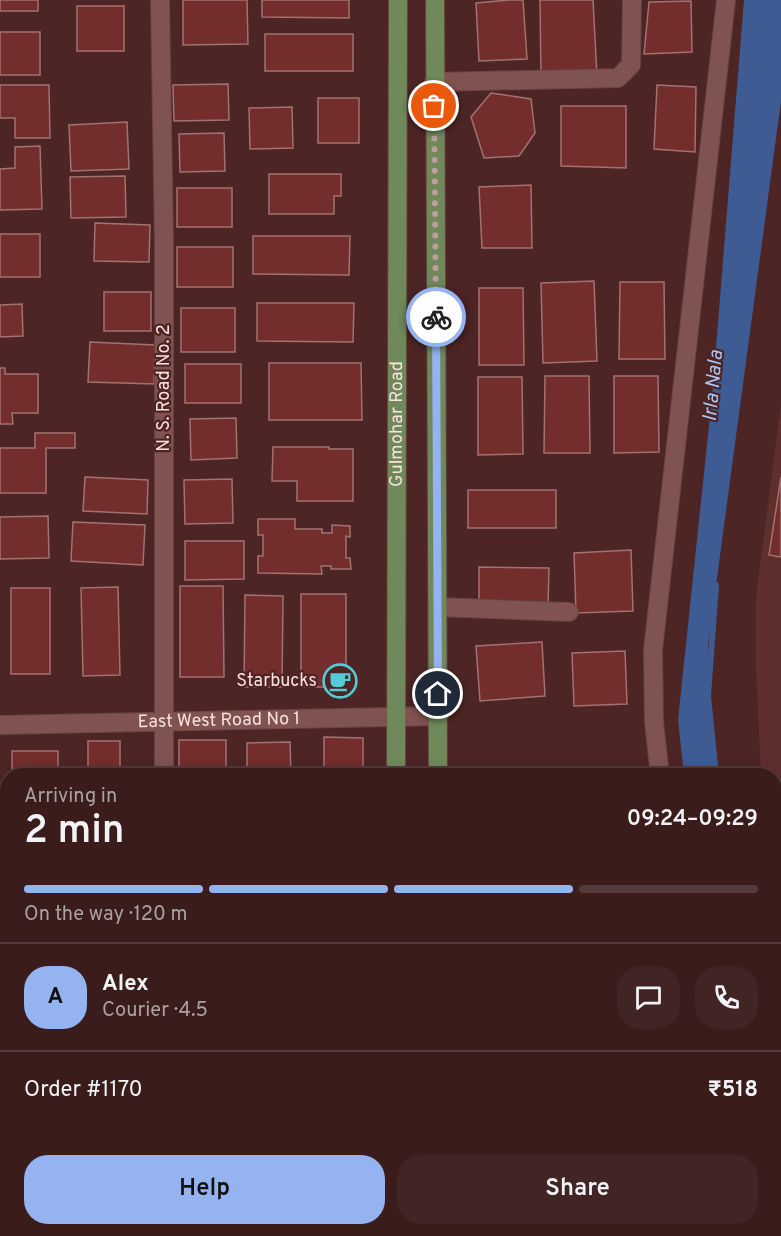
<!DOCTYPE html>
<html lang="en">
<head>
<meta charset="utf-8">
<style>
	body { margin:0; font-family:Overpass,sans-serif; background:#412524; color:#f1f3f6; height:100vh; display:flex; flex-direction:column; font-size:22px; white-space:nowrap }
	* { box-sizing:border-box; margin:0 }
	p { font-size:20px; color:#aba1a3 }
	.icon { flex:none; width:33px; height:33px; fill:none; stroke:currentColor; stroke-width:2; stroke-linecap:round; stroke-linejoin:round }
	.map { position:relative; flex:1; overflow:hidden }
	.panel { position:absolute; left:0px; top:768px; width:782px; height:468px; display:flex; flex-direction:column; background:#3a1c1b; border-radius:24px 24px 0 0; box-shadow:0 3px 15px #0003,0 0 0 2px #543a3a }
	.panel>* { flex:none }
	.pin { position:absolute; display:grid; place-items:center; width:51px; height:51px; color:#fff; margin:-26px; border:3px solid #fff; border-radius:50%; box-shadow:0 2px 6px #0007 }
	.courier { position:absolute; display:grid; place-items:center; width:60px; height:60px; margin:-30px; border:4px solid #95b2f1; border-radius:50%; background:#fff; color:#222; box-shadow:0 2px 8px #0007 }
	.headline em { font-style:normal; font-weight:600 }
	.headline div { display:flex; flex-direction:column-reverse }
	.headline { display:flex; align-items:center; justify-content:space-between; height:102px; padding:0 24px }
	h1 { font-size:39px; font-weight:600; line-height:45px }
	.bar { display:grid; grid-template-columns:repeat(4,1fr); gap:9px 6px; align-content:center; height:72px; padding:0 24px }
	.bar i { height:8px; border-radius:4px; background:#543a3a }
	.bar .selected { background:#95b2f1 }
	.bar p { grid-column:span 4 }
	.line { display:flex; align-items:center; gap:15px; padding:0 24px; border-top:2px solid #543a3a }
	.line div { flex:1 }
	.round { display:grid; place-items:center; flex:none; width:63px; height:63px; border-radius:24px; background:#412524 }
	.button { display:flex; gap:12px; margin-top:auto; padding:12px 24px }
	.button a { flex:1; height:69px; border-radius:24px; background:#95b2f1; color:#111; font-size:24px; font-weight:600; line-height:69px; text-align:center }
	.button a+a { background:#412524; color:#f1f3f6 }
	.map>svg:first-child { display:block }
	.built { fill:#5e2f2e }
	.water { fill:#3e5b94 }
	.lines { fill:none; stroke-linecap:round; stroke-linejoin:round }
	.stream { stroke:#3e5b94; stroke-width:6 }
	.building { fill:#732d2d; stroke:#a27270; stroke-width:1.5 }
	.minor-casing { stroke:#664343; stroke-width:20 }
	.major-casing { stroke:#664343; stroke-width:20 }
	.minor { stroke:#805351; stroke-width:18 }
	.major { stroke:#70895a; stroke-width:18 }
	.done { stroke:#be9f9d; stroke-width:6; stroke-dasharray:0 10.8 }
	.route { stroke:#95b2f1; stroke-width:8 }
	.labels { text-anchor:middle; dominant-baseline:central; stroke-width:4.5; stroke-linejoin:round; paint-order:stroke }
	.street-label { font-size:18px; fill:#fbe0de; stroke:#4d2524 }
	.poi-label { font-size:18px; fill:#fbe0de; stroke:#4d2524; text-anchor:end }
	.water-label { font-size:20px; font-style:italic; fill:#aac5f8; stroke:#4d2524 }
</style>
</head>
<body>
<div class="map">
<svg width="781" height="1236" viewBox="0 0 781 1236">
	<rect width="100%" height="100%" fill="#4d2524"/>
	<path class="built" d="M 781,404 L 781,881 L 774,882 L 774,776 L 761,775 L 756,669 L 756,596 Z
		M 709,1228 L 710,1236 L 460,1236 L 460,1229 Z"/>
	<path class="water" d="M 744,0 L 781,0 L 781,101 L 708,645 L 708,725 L 714,775 L 684,775 L 678,720 L 712,397 Z"/>
	<g class="lines">
		<path class="stream" d="M 716,585 L 708,696 L 716,776"/>
	</g>
	<path class="building" d="M 0,0 L 38,0 L 38,11 L 0,11 Z
		M 183,0 L 247,0 L 248,44 L 183,45 Z
		M 262,0 L 349,0 L 349,18 L 262,17 Z
		M 509,0 L 523,0 L 527,59 L 479,61 L 476,3 Z
		M 540,0 L 593,0 L 597,76 L 541,78 Z
		M 691,1 L 692,52 L 644,54 L 649,2 Z
		M 77,6 L 124,6 L 124,51 L 77,51 Z
		M 0,32 L 40,32 L 40,75 L 0,75 Z
		M 265,34 L 353,34 L 353,71 L 265,71 Z
		M 228,84 L 229,120 L 174,121 L 173,85 Z
		M 0,85 L 49,85 L 50,138 L 15,138 L 15,118 L 0,118 Z
		M 657,85 L 696,87 L 695,152 L 654,149 Z
		M 491,93 L 531,99 L 535,133 L 519,156 L 484,158 L 471,117 Z
		M 318,98 L 359,98 L 359,143 L 318,143 Z
		M 561,106 L 626,106 L 626,168 L 561,166 Z
		M 292,107 L 293,148 L 250,149 L 249,108 Z
		M 127,122 L 129,169 L 71,171 L 69,125 Z
		M 224,133 L 225,171 L 180,172 L 179,134 Z
		M 40,146 L 42,209 L 0,210 L 0,169 L 15,168 L 15,147 Z
		M 269,174 L 341,174 L 341,196 L 334,196 L 334,214 L 269,214 Z
		M 125,176 L 126,217 L 71,218 L 70,177 Z
		M 531,185 L 532,248 L 482,248 L 479,187 Z
		M 177,188 L 232,188 L 232,227 L 177,227 Z
		M 95,223 L 150,225 L 149,262 L 94,261 Z
		M 0,234 L 40,234 L 40,277 L 0,277 Z
		M 253,236 L 350,236 L 349,275 L 253,274 Z
		M 177,247 L 233,247 L 233,287 L 177,287 Z
		M 594,281 L 597,361 L 543,363 L 541,283 Z
		M 620,282 L 664,282 L 665,359 L 619,359 Z
		M 479,288 L 523,288 L 524,365 L 479,365 Z
		M 104,292 L 151,292 L 151,331 L 104,331 Z
		M 257,303 L 354,303 L 353,342 L 257,341 Z
		M 22,304 L 23,336 L 0,337 L 0,305 Z
		M 181,308 L 235,308 L 235,352 L 181,352 Z
		M 90,342 L 155,345 L 154,384 L 88,382 Z
		M 269,363 L 361,363 L 362,420 L 269,420 Z
		M 185,364 L 241,364 L 241,403 L 185,403 Z
		M 0,368 L 5,368 L 5,374 L 38,374 L 38,413 L 12,413 L 13,424 L 0,424 Z
		M 545,376 L 589,376 L 590,453 L 544,453 Z
		M 614,376 L 658,376 L 659,452 L 614,453 Z
		M 478,377 L 522,377 L 523,454 L 478,455 Z
		M 236,418 L 237,458 L 191,460 L 190,419 Z
		M 35,433 L 75,433 L 75,448 L 46,448 L 46,493 L 0,493 L 0,448 L 35,448 Z
		M 273,447 L 329,447 L 329,449 L 353,449 L 353,501 L 297,501 L 297,481 L 272,481 Z
		M 85,477 L 148,480 L 147,514 L 83,511 Z
		M 781,477 L 781,557 L 769,555 Z
		M 232,479 L 233,523 L 185,524 L 184,480 Z
		M 468,490 L 556,490 L 556,528 L 468,528 Z
		M 48,516 L 49,558 L 0,559 L 0,517 Z
		M 258,519 L 295,519 L 295,529 L 322,529 L 322,533 L 332,533 L 332,525 L 350,526 L 350,537 L 346,536 L 346,558 L 350,558 L 351,569 L 331,569 L 331,566 L 321,566 L 322,574 L 258,573 L 258,556 L 263,556 L 263,535 L 258,535 Z
		M 73,522 L 145,525 L 143,565 L 71,561 Z
		M 185,541 L 244,541 L 244,579 L 185,580 Z
		M 631,550 L 633,611 L 576,613 L 574,553 Z
		M 479,567 L 549,568 L 548,605 L 479,605 Z
		M 180,586 L 223,586 L 224,677 L 180,677 Z
		M 118,587 L 120,675 L 83,676 L 81,588 Z
		M 11,588 L 50,588 L 50,674 L 11,674 Z
		M 301,594 L 346,594 L 346,687 L 301,687 Z
		M 245,595 L 283,596 L 282,687 L 244,687 Z
		M 542,642 L 545,696 L 480,701 L 476,646 Z
		M 625,651 L 627,704 L 574,706 L 572,653 Z
		M 324,737 L 363,738 L 363,776 L 324,776 Z
		M 179,740 L 226,740 L 226,776 L 179,776 Z
		M 88,741 L 120,741 L 120,776 L 88,776 Z
		M 290,742 L 291,776 L 247,776 L 247,743 Z
		M 12,751 L 58,751 L 58,776 L 12,776 Z
		M 781,779 L 781,842 L 774,841 Z
		M 0,840 L 8,840 L 8,905 L 0,904 Z
		M 0,1094 L 8,1094 L 8,1140 L 0,1140 Z
		M 0,1192 L 8,1192 L 8,1228 L 15,1228 L 15,1234 L 0,1233 Z
		M 23,1228 L 59,1228 L 59,1236 L 23,1236 Z
		M 85,1228 L 124,1228 L 124,1236 L 85,1236 Z
		M 216,1228 L 349,1228 L 348,1236 L 217,1236 Z
		M 502,1228 L 685,1228 L 690,1236 L 502,1236 Z"/>
	<g class="lines">
		<g class="minor-casing">
			<g id="minor">
				<path d="M 160,0 L 164,241 L 164,776"/>
				<path d="M 434,82 L 618,78 L 631,65 L 632,0"/>
				<path d="M 438,607 L 569,612"/>
				<path id="s1" d="M 0,725 L 439,716"/>
				<path d="M 660,776 L 654,722 L 653,650 L 726,0"/>
				<path d="M 0,1179 L 8,1179"/>
				<path d="M 169,1228 L 169,1236"/>
				<path d="M 720,1228 L 721,1236"/>
				<path d="M 188,1236 L 188,1228"/>
				<path d="M 359,1236 L 360,1228"/>
			</g>
		</g>
		<g class="major-casing">
			<g id="major">
				<path d="M 435,0 L 438,776"/>
				<path id="s2" d="M 396,776 L 398,0"/>
				<path d="M 401,1228 L 401,1236"/>
				<path d="M 435,1236 L 435,1228"/>
			</g>
		</g>
		<use href="#minor" class="minor"/>
		<use href="#major" class="major"/>
	</g>
	<g class="lines">
		<path class="done" d="M 434,106 L 436,317"/>
		<path class="route" d="M 436,317 L 438,694"/>
	</g>
	<defs>
		<g id="cafe-ring" transform="scale(1.725)"><circle r="9.5" fill="#4d2524" stroke="#52ccd5" stroke-width="1.5"/><path d="M-5.5-4.5H6V0H3Q3 3.5 0 3.5H-2.5Q-5.5 3.5-5.5 0ZM3-3.2v2h1.7v-2ZM-6 4.5H4V6H-6Z" fill="#52ccd5"/></g>
	</defs>
	<g fill-rule="evenodd">
		<use href="#cafe-ring" x="340" y="681"/>
	</g>
	<g class="labels">
		<g class="street-label">
			<text transform="translate(164 388) rotate(-90)">N. S. Road No. 2</text>
			<text stroke="none"><textPath href="#s2" startOffset="352">Gulmohar Road</textPath></text>
			<text stroke="none"><textPath href="#s1" startOffset="219">East West Road No 1</textPath></text>
		</g>
		<g class="poi-label">
			<text x="317" y="681">Starbucks</text>
		</g>
		<g class="water-label">
			<text transform="translate(714 386) rotate(-85)">Irla Nala</text>
		</g>
	</g>
</svg>
<div class="pin" style="left:434px;top:106px;background:#ea580c"><svg class="icon" aria-label="bag" viewBox="0 0 24 24"><path d="M5 8h14l-1 12H6zM9 8a3 3 0 0 1 6 0"/></svg></div>
<div class="pin" style="left:438px;top:694px;background:#1f2937"><svg class="icon" aria-label="home" viewBox="0 0 24 24"><path d="M3 11l9-7 9 7M6 9v11h12V9"/></svg></div>
<div class="courier" style="left:436px;top:317px"><svg class="icon" aria-label="bike" viewBox="0 0 24 24"><circle cx="6" cy="16" r="4"/><circle cx="18" cy="16" r="4"/><path d="M6 16l4-8h5l3 8M10 8l3 8H6M13 5h3"/></svg></div>
<section class="panel">
<div class="headline"><div><h1>2 min</h1><p>Arriving in</p></div><em>09:24–09:29</em></div>
<div class="bar"><i class="selected"></i><i class="selected"></i><i class="selected"></i><i></i><p>On the way · 120 m</p></div>
<div class="line" style="height:108px"><b class="round" style="background:#95b2f1;color:#111">A</b><div><b>Alex</b><p>Courier · 4.5</p></div><a class="round"><svg class="icon" aria-label="chat" viewBox="0 0 24 24"><path d="M4 5h16v11H9l-5 4z"/></svg></a><a class="round"><svg class="icon" aria-label="phone" viewBox="0 0 24 24"><path d="M5 4h4l2 5-3 2q2 4 5 5l2-3 5 2v4C11 20 4 13 5 4z"/></svg></a></div>
<div class="line" style="height:78px"><div>Order #1170</div><b>₹518</b></div>
<div class="button"><a>Help</a><a>Share</a></div>
</section>
</div>
</body>
</html>
